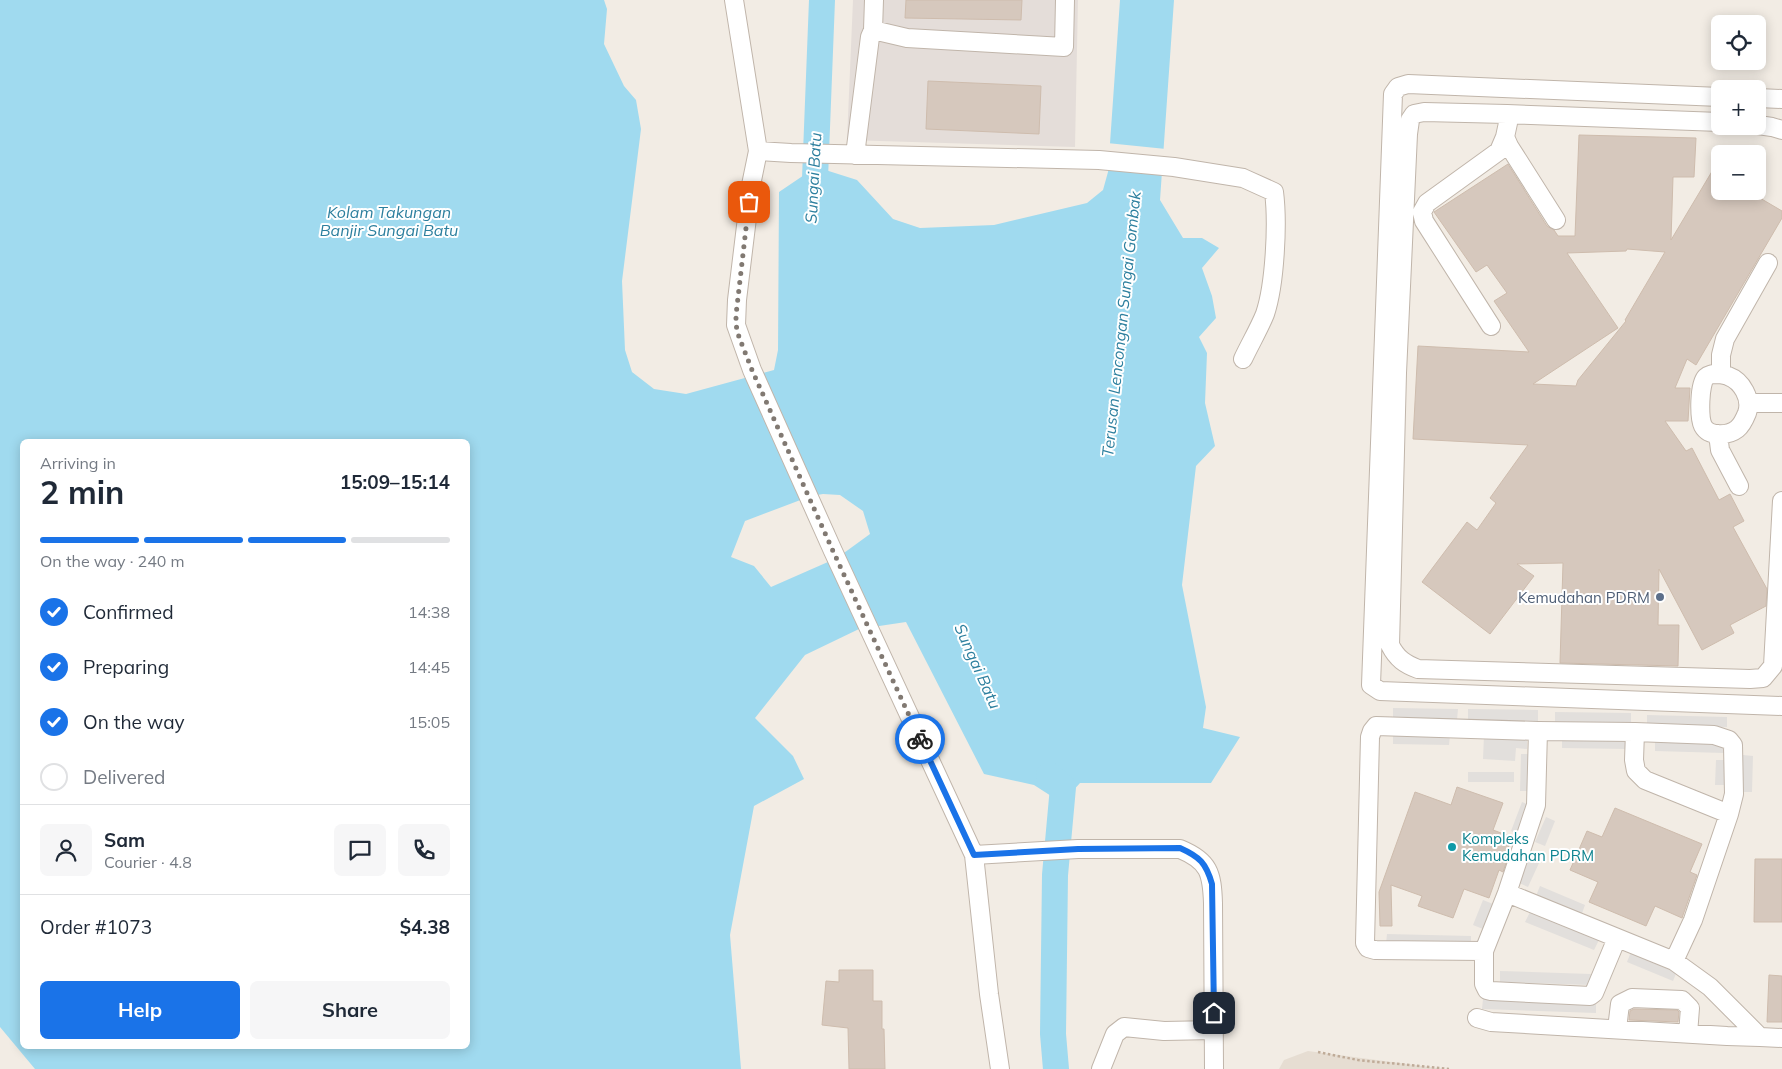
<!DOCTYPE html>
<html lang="en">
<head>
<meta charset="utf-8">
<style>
	body { margin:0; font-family:Mulish,sans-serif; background:#f6f6f7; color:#1f2937; height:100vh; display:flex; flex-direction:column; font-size:19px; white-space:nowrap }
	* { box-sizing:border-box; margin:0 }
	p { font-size:16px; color:#747a83 }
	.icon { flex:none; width:28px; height:28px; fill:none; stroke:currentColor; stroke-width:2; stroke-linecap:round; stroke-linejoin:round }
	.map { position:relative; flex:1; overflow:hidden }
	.panel { position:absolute; left:20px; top:439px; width:450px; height:610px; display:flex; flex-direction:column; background:#fff; border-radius:8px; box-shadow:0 2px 12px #0003 }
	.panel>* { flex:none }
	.fabs { position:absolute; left:1711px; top:15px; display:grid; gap:10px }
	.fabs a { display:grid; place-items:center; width:55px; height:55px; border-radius:8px; background:#fff; box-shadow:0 2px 12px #0003; font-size:25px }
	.pin { position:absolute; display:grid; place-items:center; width:42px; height:42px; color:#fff; margin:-21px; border-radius:10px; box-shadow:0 2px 8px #0006 }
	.courier { position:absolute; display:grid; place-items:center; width:50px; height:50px; margin:-25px; border:4px solid #1a73e8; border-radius:50%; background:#fff; color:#222; box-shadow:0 1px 6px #0007 }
	.summary em { font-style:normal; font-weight:700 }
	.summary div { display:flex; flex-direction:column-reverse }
	.summary { display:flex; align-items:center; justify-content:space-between; height:85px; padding:0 20px }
	h1 { font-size:32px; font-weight:700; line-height:38px }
	.bar { display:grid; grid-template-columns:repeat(4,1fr); gap:8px 5px; align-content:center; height:60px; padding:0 20px }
	.bar i { height:6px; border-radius:4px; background:#e0e1e3 }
	.bar .selected { background:#1a73e8 }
	.bar p { grid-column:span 4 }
	.line { display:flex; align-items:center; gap:12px; padding:0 20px; border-top:1px solid #e0e1e3 }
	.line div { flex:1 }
	.round { display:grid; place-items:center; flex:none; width:52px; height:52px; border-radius:8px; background:#f6f6f7 }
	ol { padding:0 20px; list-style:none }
	li { display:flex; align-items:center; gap:15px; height:55px }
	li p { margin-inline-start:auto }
	li .icon { padding:5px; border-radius:50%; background:#1a73e8; color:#fff; stroke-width:4 }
	li:last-child { color:#747a83 }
	li i { width:28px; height:28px; border:2px solid #e0e1e3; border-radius:50% }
	.button { display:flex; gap:10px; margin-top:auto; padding:10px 20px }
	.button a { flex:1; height:58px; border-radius:8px; background:#1a73e8; color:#fff; font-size:20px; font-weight:700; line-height:58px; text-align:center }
	.button a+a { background:#f6f6f7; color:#1f2937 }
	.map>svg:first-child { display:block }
	.residential { fill:#e6ddd2 }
	.industrial { fill:#e4ddd9 }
	.parking { fill:#e2dfdc }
	.water { fill:#a0daef; fill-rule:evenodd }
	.pier { fill:#f2ece4 }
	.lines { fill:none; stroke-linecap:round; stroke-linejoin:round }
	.river { stroke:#a0daef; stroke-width:26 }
	.building { fill:#d6c8bd; stroke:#cebcad; fill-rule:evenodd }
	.minor-casing { stroke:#c0b5aa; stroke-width:20 }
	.path { stroke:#bfab98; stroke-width:2.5; stroke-dasharray:2.5 2.5; stroke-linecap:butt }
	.minor { stroke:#fff; stroke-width:18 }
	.done { stroke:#817972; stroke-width:5; stroke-dasharray:0 9 }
	.route { stroke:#1a73e8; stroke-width:6 }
	.service-dot { fill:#5c6f8a; stroke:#fff; stroke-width:2 }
	.culture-dot { fill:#0f9aa8; stroke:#fff; stroke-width:2 }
	.labels { text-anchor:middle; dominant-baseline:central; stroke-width:4; stroke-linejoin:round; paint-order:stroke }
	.service-label { font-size:15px; fill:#4e5e75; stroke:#fff; text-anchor:end }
	.culture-label { font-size:15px; fill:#0d838f; stroke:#fff; text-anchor:start }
	.water-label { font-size:16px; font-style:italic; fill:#2c7f9e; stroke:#fff }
</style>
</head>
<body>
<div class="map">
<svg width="1782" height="1069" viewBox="0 0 1782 1069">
	<rect width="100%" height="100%" fill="#f2ece4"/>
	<path class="residential" d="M 1308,1051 L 1445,1069 L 1279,1069 L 1284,1060 Z"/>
	<path class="industrial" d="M 853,0 L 1078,0 L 1075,147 L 847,140 Z"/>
	<path class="parking" d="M 1393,708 L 1458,709 L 1457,720 L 1393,718 Z
		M 1468,709 L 1538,710 L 1538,721 L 1468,720 Z
		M 1555,712 L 1631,713 L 1631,723 L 1555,722 Z
		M 1647,715 L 1727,717 L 1727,727 L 1647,725 Z
		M 1393,733 L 1450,735 L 1449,745 L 1393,744 Z
		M 1484,735 L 1527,738 L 1527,749 L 1516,748 L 1515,761 L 1483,759 Z
		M 1562,737 L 1627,739 L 1627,749 L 1562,748 Z
		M 1655,741 L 1725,743 L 1724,753 L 1655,751 Z
		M 1521,754 L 1531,754 L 1530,791 L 1520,791 Z
		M 1743,755 L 1753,756 L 1752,792 L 1741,792 Z
		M 1716,760 L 1726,760 L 1725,785 L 1715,785 Z
		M 1468,772 L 1514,772 L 1514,782 L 1468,782 Z
		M 1522,802 L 1532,806 L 1520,835 L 1511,831 Z
		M 1546,817 L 1555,821 L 1545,846 L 1535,842 Z
		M 1529,858 L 1539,863 L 1528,887 L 1519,883 Z
		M 1540,886 L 1585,905 L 1581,916 L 1536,896 Z
		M 1483,900 L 1493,904 L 1483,929 L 1473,925 Z
		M 1530,912 L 1599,940 L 1594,950 L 1525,922 Z
		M 1387,934 L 1471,936 L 1471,946 L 1386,944 Z
		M 1631,952 L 1677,971 L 1673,981 L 1627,962 Z
		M 1500,971 L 1591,974 L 1590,985 L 1500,982 Z
		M 1483,999 L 1596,1003 L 1596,1013 L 1482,1009 Z"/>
	<path class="water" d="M 0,0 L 604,0 L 607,9 L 604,44 L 624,86 L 636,100 L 641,129 L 622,281 L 625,350 L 632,372 L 654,389 L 686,394 L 774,370 L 778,350 L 779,192 L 816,167 L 857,180 L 893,219 L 920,228 L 994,225 L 1087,203 L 1103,190 L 1108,172 L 1120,0 L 1174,0 L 1160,200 L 1183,238 L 1202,238 L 1219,248 L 1202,268 L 1212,296 L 1216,318 L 1199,337 L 1207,353 L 1205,403 L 1215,446 L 1196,466 L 1182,585 L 1206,707 L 1203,728 L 1240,737 L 1211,783 L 1080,783 L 1062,803 L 1034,785 L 984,774 L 906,622 L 859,629 L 805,655 L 755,718 L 793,756 L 804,779 L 754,806 L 730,935 L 741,1069 L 35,1069 L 0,1027 ZM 22,441 L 468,441 L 468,1046 L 22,1046 ZM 823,494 L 840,495 L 863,511 L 870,534 L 837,558 L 771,587 L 754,566 L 731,557 L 745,521 L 811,496 Z"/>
	<path class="pier" d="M 1107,143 L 1166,149 L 1164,173 L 1106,167 Z"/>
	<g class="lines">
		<path class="river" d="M 814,204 L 822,0
			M 1049,775 L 1063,787 L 1055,875 L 1053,1034 L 1056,1069"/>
	</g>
	<path class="building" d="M 906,0 L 1022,0 L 1021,20 L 905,18 Z
		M 928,81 L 1041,86 L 1039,134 L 926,129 Z
		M 1579,135 L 1696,138 L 1694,177 L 1673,177 L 1671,240 L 1720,158 L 1720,191 L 1748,191 L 1782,211 L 1782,218 L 1696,365 L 1687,359 L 1675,388 L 1690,388 L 1688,421 L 1665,421 L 1686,451 L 1692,448 L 1719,500 L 1730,494 L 1744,521 L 1733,527 L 1767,589 L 1766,606 L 1730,625 L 1734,633 L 1702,650 L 1659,569 L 1658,625 L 1679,625 L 1678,666 L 1560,663 L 1563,563 L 1517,564 L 1534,576 L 1490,634 L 1422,582 L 1467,522 L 1477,530 L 1496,503 L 1490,498 L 1528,445 L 1413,439 L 1418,346 L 1529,352 L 1494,301 L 1507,293 L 1487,265 L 1476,272 L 1434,212 L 1508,164 L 1547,226 L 1554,230 L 1558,236 L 1575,236 ZM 1627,249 L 1665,252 L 1625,320 L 1626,321 L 1578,380 L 1576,386 L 1533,384 L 1618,328 L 1567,253 L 1626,251 Z
		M 1457,787 L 1503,803 L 1493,830 L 1512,837 L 1505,857 L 1508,857 L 1503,872 L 1499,870 L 1489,898 L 1464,889 L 1453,918 L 1418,906 L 1422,896 L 1391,885 L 1392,926 L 1380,926 L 1379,892 L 1415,792 L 1451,805 Z
		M 1615,808 L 1702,844 L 1690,872 L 1697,875 L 1682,918 L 1655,906 L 1646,926 L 1589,902 L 1598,882 L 1570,870 L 1587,831 L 1602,837 Z
		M 1755,859 L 1782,859 L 1782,922 L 1754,922 Z
		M 839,970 L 873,970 L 873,1001 L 882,1001 L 882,1029 L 884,1029 L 885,1069 L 849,1069 L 848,1028 L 822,1025 L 826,981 L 839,982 Z
		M 1769,975 L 1782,976 L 1782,1022 L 1767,1022 Z
		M 1634,1009 L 1677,1010 L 1679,1012 L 1678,1022 L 1629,1020 L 1630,1011 Z"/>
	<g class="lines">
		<g class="minor-casing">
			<path id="minor" d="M 734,0 L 758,151 L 751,185 L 737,300 L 736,325 L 752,370 L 833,551 L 974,855 L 989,994 L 1000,1069
				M 873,30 L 907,38 L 1064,47 L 1065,0
				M 1720,97 L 1408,84 L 1398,87 L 1393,94 L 1371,685 L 1380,691 L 1782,706
				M 1758,98 L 1782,99
				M 1720,122 L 1507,114 L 1424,112 L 1414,114 L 1410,120 L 1408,134 L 1397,373 L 1390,645 C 1397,659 1405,664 1418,669 L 1750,679 L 1763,678 L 1773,666 L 1782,501
				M 1758,125 L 1772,127 L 1782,130
				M 1505,137 L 1509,146 L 1556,220
				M 758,151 L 791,153 L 1099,160 L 1174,167 L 1243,178 L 1274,192 C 1278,223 1275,284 1265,314 C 1259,329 1250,344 1243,359
				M 855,155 L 870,37 L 873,30 L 874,0
				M 1491,326 L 1424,221 L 1422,212 L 1427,203 L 1499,151 L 1505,137 L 1508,123 L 1507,114
				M 1713,374 C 1718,374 1723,374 1728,376 C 1742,381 1752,399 1747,413 C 1745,418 1742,425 1737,429 C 1728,436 1709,437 1703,426 C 1699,418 1699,384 1706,377 C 1708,375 1710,375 1713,374 Z
				M 1721,374 L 1721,355 L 1725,339 L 1768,263
				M 1750,403 L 1782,403
				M 1718,434 L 1720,450 L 1739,486
				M 1538,731 L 1536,805 L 1507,893 L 1484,951 L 1484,984 L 1487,990 L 1491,991 L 1590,996 L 1594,993 L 1617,938
				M 1635,732 L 1634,760 L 1636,771 L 1645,780 L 1729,814
				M 974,855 L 1078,849 L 1180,849 C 1209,861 1212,873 1213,903 L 1214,1069
				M 1484,951 L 1375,950 L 1368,948 L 1365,943 L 1370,737 L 1372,731 L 1376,726 L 1538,731 L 1635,732 L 1714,735 L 1729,740 L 1733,745 L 1734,794 L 1729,814 L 1693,920 L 1674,961 L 1507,893
				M 1674,961 L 1710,987 L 1760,1037 L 1782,1038
				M 1477,1018 L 1491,1022 L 1727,1036 L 1760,1037
				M 1617,1029 L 1620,1004 L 1632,998 L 1682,1000 L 1690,1008 L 1688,1034
				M 1101,1069 L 1115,1034 L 1124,1027 L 1164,1031 L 1214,1030"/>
		</g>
		<path class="path" d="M 1318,1052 L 1358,1060 L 1449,1069"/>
		<use href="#minor" class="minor"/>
	</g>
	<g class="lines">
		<path class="done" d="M 749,202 L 736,315 L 736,325 L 739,337 L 752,370 L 833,551 L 920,739"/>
		<path class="route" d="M 920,739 L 974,855 L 1078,849 L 1180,848 C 1200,857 1206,863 1212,884 L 1214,1013"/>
	</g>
	<circle class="service-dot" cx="1660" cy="597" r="5"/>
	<circle class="culture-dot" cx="1452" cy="847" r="5"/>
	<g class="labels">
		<g class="service-label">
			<text x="1650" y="597">Kemudahan PDRM</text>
		</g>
		<g class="culture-label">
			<text x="1462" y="838">Kompleks<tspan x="1462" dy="17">Kemudahan PDRM</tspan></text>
		</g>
		<g class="water-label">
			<text transform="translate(813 178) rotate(-87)">Sungai Batu</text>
			<text x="389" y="212">Kolam Takungan<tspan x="389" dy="18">Banjir Sungai Batu</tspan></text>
			<text transform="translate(1121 324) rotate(-84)">Terusan Lencongan Sungai Gombak</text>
			<text transform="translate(978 666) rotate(66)">Sungai Batu</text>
		</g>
	</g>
</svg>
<div class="fabs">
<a><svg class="icon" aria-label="locate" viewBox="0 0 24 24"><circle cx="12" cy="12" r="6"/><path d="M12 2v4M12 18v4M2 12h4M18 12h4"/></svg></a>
<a>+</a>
<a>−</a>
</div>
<div class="pin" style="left:749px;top:202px;background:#ea580c"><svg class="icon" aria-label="bag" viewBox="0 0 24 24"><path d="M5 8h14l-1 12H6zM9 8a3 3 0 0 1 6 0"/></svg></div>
<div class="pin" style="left:1214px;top:1013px;background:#1f2937"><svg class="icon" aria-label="home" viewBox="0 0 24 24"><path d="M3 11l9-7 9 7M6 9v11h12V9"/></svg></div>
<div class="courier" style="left:920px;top:739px"><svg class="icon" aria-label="bike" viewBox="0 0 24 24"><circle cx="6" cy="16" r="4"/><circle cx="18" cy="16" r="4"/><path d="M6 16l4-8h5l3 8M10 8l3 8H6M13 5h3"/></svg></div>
<section class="panel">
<div class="summary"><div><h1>2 min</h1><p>Arriving in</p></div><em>15:09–15:14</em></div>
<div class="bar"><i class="selected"></i><i class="selected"></i><i class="selected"></i><i></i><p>On the way · 240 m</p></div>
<ol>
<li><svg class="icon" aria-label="check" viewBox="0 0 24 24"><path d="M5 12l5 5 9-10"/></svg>Confirmed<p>14:38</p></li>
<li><svg class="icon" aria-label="check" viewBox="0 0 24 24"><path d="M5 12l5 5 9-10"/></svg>Preparing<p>14:45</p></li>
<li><svg class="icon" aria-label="check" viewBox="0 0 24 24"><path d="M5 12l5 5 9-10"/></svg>On the way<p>15:05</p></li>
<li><i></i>Delivered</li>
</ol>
<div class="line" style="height:90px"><a class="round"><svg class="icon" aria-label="person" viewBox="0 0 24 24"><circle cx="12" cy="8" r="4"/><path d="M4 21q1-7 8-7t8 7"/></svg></a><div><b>Sam</b><p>Courier · 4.8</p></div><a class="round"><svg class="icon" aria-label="chat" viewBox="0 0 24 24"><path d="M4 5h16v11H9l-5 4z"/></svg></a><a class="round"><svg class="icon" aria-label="phone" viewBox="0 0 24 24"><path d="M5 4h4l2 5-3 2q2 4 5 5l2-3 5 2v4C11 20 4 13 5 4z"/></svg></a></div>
<div class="line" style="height:65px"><div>Order #1073</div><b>$4.38</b></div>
<div class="button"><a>Help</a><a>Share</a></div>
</section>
</div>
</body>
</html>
